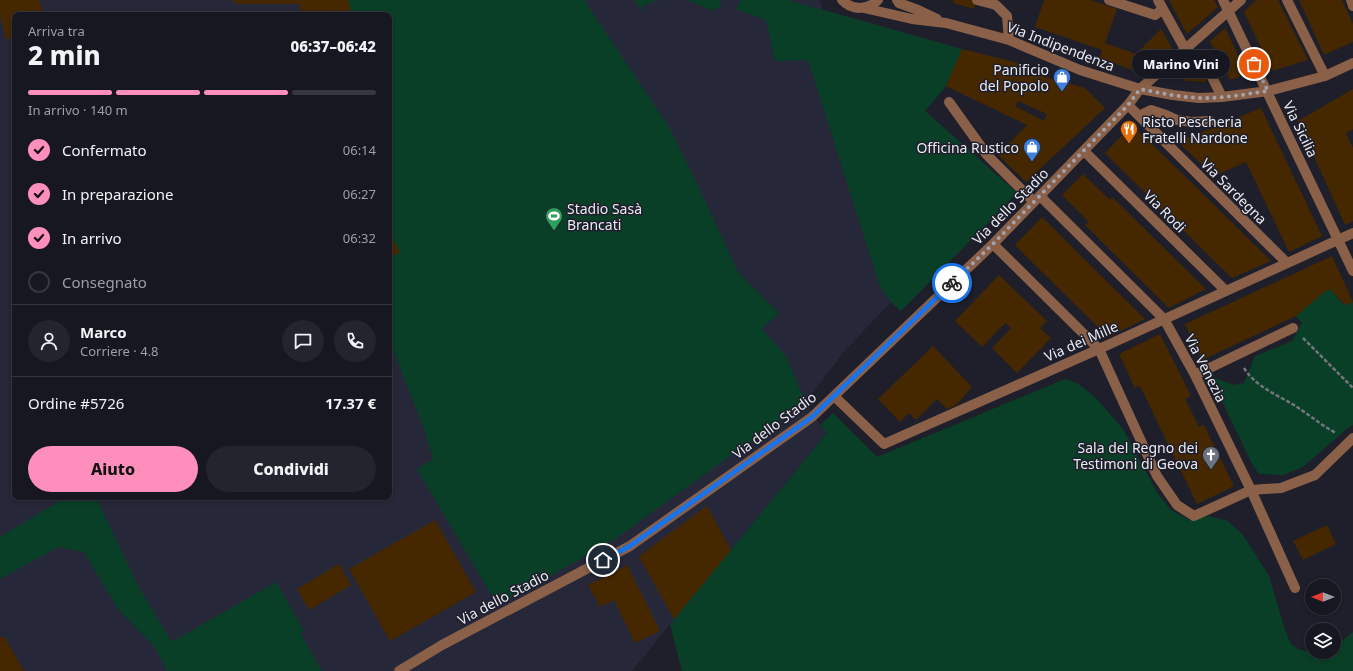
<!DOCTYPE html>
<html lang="it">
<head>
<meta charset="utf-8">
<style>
	body { margin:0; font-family:"Noto Sans",sans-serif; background:#23242d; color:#f1f3f6; height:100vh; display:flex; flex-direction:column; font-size:15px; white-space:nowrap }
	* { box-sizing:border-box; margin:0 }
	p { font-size:13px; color:#9e9fa5 }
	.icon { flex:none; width:22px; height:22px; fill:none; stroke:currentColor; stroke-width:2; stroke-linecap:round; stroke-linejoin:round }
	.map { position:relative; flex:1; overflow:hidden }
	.details { position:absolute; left:12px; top:12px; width:380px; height:488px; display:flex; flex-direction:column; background:#161720; border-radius:8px; box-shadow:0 2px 6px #0003,0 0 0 1px #35363e }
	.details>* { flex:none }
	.needle { width:26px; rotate:270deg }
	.controls { position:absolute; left:1305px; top:579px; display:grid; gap:8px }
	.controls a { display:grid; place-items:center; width:36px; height:36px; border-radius:50%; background:#161720; box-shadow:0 2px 6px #0003,0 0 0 1px #35363e; font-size:20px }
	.pin { position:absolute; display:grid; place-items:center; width:34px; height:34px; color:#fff; margin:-17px; border:2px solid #fff; border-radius:50%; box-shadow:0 1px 4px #0007 }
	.courier { position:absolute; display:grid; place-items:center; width:40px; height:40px; margin:-20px; border:3px solid #1a73e8; border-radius:50%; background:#fff; color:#222; box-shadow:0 1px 5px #0007 }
	.bubble { position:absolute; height:28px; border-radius:14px; background:#161720; box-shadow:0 2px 6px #0003,0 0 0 1px #35363e; font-size:13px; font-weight:800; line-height:28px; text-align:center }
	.headline em { font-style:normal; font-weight:800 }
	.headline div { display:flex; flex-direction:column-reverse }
	.headline { display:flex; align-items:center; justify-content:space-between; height:68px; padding:0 16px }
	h1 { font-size:26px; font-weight:800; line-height:30px }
	.bar { display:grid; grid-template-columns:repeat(4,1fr); gap:6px 4px; align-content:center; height:48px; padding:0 16px }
	.bar i { height:5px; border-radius:3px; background:#35363e }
	.bar .active { background:#fe8ebc }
	.bar p { grid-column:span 4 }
	.line { display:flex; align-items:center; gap:10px; padding:0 16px; border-top:1px solid #35363e }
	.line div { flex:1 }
	.round { display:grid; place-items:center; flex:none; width:42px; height:42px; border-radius:21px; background:#23242d }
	ol { padding:0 16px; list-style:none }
	li { display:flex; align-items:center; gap:12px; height:44px }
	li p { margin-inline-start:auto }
	li .icon { padding:4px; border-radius:50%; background:#fe8ebc; color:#111; stroke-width:4 }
	li:last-child { color:#9e9fa5 }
	li i { width:22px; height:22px; border:2px solid #35363e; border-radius:50% }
	.primary-button { display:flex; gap:8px; margin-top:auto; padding:8px 16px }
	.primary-button a { flex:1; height:46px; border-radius:24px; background:#fe8ebc; color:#111; font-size:16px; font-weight:800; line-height:46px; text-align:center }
	.primary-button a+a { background:#23242d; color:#f1f3f6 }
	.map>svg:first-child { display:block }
	.built { fill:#262739; fill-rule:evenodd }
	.green { fill:#0a3f27 }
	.building { fill:#452800; fill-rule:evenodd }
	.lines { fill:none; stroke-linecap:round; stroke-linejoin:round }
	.path { stroke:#757580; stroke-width:2.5; stroke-dasharray:4 2; stroke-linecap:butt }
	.minor { stroke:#8a6148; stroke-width:10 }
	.done { stroke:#a3a3ad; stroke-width:4; stroke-dasharray:0 7.2 }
	.route { stroke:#1a73e8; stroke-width:5 }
	.labels { text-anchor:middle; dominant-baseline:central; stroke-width:3; stroke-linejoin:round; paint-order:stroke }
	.street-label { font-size:14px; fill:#eaeaf3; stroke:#1e1f2b }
	.poi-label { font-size:14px; fill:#eaeaf3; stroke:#1e1f2b; text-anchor:end }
</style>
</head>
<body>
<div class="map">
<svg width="1353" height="671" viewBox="0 0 1353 671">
	<rect width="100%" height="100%" fill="#1e1f2b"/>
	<path class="built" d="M 0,0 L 820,0 L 823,10 L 962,49 L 946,86 L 925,111 L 1017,193 L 901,311 L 891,302 L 843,353 L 806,402 L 820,425 L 827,433 L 632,671 L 0,671 ZM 15,15 L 389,15 L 389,497 L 15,497 Z"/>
	<path class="green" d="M 348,0 L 584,0 L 669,127 L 700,190 L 738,272 L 779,313 L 762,329 L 786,356 L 805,402 L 615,539 L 498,606 L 417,469 L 433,459 L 425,432 L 389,339 L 389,15 L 352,15 Z
		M 634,0 L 660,0 L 655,1 L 643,6 L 642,11 Z
		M 687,0 L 720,0 L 721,6 L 714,11 Z
		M 741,0 L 788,0 L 962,49 L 946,86 L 925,111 L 1017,193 L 901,311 L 891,302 L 880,287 L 808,60 L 775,61 L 766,20 L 736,9 Z
		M 1330,289 L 1344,305 L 1353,302 L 1353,425 L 1348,428 L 1304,466 L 1284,475 L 1259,474 L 1251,462 L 1210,376 L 1234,385 L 1244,383 L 1255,356 L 1292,341 L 1302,323 L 1296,316 L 1324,292 Z
		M 1065,379 L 1077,383 L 1096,398 L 1123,429 L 1158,494 L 1171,510 L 1189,520 L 1209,516 L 1228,521 L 1242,534 L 1254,552 L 1269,576 L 1285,630 L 1291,644 L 1300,650 L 1317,653 L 1334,652 L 1334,648 L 1353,632 L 1353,671 L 682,671 L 670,624 L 827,433 L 820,425 L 833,413 L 877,457 Z
		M 66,497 L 96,497 L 137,584 L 171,641 L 177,639 L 276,582 L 304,631 L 300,633 L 322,671 L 167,671 L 154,646 L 118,609 L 84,552 L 58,547 L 0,579 L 0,537 Z"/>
	<path class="building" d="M 0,0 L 39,0 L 44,15 L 15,15 L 15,37 L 6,39 L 0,15 Z
		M 232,0 L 348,0 L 352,15 L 302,15 L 299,4 L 236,4 Z
		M 953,0 L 976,0 L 974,9 L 953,3 Z
		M 1044,0 L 1091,0 L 1117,9 L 1105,43 L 1136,54 L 1161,29 L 1172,48 L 1143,74 L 1100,58 L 1102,50 L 1035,27 Z
		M 1169,0 L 1214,0 L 1218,7 L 1187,34 Z
		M 1256,0 L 1278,0 L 1308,60 L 1272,71 L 1244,12 Z
		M 1299,0 L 1342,0 L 1353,24 L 1353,42 L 1324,55 Z
		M 1225,28 L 1247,74 L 1230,80 L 1210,41 Z
		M 962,49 L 1022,64 L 1042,76 L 1085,88 L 1105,108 L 1026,182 L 998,155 L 1027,125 L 946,86 ZM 1018,101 L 1047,114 L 1044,121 L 1015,106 Z
		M 1186,60 L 1207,61 L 1206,82 L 1185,81 Z
		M 1353,89 L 1353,129 L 1346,133 L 1353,148 L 1353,221 L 1345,225 L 1298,121 Z
		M 1261,108 L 1322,236 L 1289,252 L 1246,162 L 1214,176 L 1178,142 Z
		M 1132,125 L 1190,181 L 1271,261 L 1232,278 L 1206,253 L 1105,153 Z
		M 1083,174 L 1110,200 L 1112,197 L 1206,289 L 1169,308 L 1085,225 L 1089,222 L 1062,195 Z
		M 1042,217 L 1068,243 L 1145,319 L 1108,337 L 1041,271 L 1015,245 Z
		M 389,232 L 400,252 L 389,258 Z
		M 1332,256 L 1353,302 L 1345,305 L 1330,289 L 1324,292 L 1296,316 L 1202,360 L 1185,324 Z
		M 999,275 L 1047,321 L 1040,328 L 1051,338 L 1017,373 L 992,348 L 1011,328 L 1005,323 L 982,347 L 955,321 Z
		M 1160,334 L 1191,396 L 1185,399 L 1199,427 L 1204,425 L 1234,486 L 1197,504 L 1140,386 L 1135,388 L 1119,354 Z
		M 933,346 L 972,387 L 955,406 L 947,409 L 937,399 L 916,420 L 909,413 L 900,422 L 878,399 Z
		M 707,506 L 731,550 L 674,619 L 639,557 L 663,538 Z
		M 435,520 L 476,592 L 390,641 L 349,569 Z
		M 1327,525 L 1336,544 L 1303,560 L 1293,541 Z
		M 339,564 L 351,585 L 309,610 L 297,589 Z
		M 627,565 L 660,631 L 635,643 L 614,600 L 600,607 L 588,585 Z
		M 4,636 L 24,671 L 0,671 L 0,638 Z"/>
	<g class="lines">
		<path class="path" d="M 1303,338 L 1353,388
			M 1244,368 C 1255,386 1277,395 1294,405 C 1308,414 1321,425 1336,433"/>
		<path class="minor" d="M 842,0 C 852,11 868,10 878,0
			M 897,0 L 899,3 L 918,10 L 937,19
			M 977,0 L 996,5 L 1007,16 L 1009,40
			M 1109,0 L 1155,15 L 1163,9
			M 1158,0 L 1185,49
			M 1223,0 L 1353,271
			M 1287,0 L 1325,76
			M 1351,0 L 1353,6
			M 864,8 L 912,19 L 946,23 L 1009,40 L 1080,70 L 1140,89 L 1173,95 L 1199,98 L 1222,97 L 1268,91 L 1325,76 L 1353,63
			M 1163,68 L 1209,71 L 1222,97
			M 949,102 L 987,155 L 1034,202
			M 1128,105 L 1287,263
			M 1139,116 L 1151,110 L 1166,115 L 1177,120 L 1192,122 L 1210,121
			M 1084,151 L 1226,291
			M 1040,196 L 1164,319 L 1195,375 L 1251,490 L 1295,588
			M 993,244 L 1099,349 L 1157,476 L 1177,505 L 1194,516 L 1251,490 L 1281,488 L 1315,475 L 1353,438
			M 1195,375 L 1293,328
			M 834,396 L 884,444 L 1099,349 L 1353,233
			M 399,671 L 442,645 L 630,546 L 812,417 L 993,244 L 1128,105 L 1140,89 L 1241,0"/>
	</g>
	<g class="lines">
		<path class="done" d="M 952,283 L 993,244 L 1128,105 L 1140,89 C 1160,93 1179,97 1199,98 C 1222,99 1245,94 1268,91 L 1254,64"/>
		<path class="route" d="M 603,560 L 630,546 L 812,417 L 952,283"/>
	</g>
	<defs>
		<g id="shop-pin" transform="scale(0.9)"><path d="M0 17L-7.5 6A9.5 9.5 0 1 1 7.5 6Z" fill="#3f7fe0" stroke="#1e1f2b"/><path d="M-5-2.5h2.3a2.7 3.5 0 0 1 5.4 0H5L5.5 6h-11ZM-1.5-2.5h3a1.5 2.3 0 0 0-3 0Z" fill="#fff"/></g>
		<g id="restaurant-pin" transform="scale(0.9)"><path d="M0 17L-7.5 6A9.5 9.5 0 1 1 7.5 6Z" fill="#e8710a" stroke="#1e1f2b"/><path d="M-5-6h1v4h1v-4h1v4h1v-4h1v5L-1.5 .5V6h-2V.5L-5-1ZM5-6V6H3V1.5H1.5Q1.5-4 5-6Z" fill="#fff"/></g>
		<g id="stadium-pin" transform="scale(0.9)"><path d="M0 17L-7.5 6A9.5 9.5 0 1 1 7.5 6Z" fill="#2e9e5b" stroke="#1e1f2b"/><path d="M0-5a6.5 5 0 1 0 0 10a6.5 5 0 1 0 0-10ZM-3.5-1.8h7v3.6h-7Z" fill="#fff"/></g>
		<g id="church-pin" transform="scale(0.9)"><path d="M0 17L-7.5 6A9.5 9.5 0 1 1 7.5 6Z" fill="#6b7280" stroke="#1e1f2b"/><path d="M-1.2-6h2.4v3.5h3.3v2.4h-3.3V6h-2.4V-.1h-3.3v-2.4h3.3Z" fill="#fff"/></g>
	</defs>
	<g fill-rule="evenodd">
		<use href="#shop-pin" x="1062" y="77"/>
		<use href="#restaurant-pin" x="1129" y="129"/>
		<use href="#shop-pin" x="1032" y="147"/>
		<use href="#stadium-pin" x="554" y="216"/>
		<use href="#church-pin" x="1211" y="455"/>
	</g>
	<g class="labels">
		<g class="street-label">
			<text transform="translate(1061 46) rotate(21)">Via Indipendenza</text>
			<text transform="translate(1301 129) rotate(64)">Via Sicilia</text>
			<text transform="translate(1234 191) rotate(45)">Via Sardegna</text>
			<text transform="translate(1010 206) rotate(-45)">Via dello Stadio</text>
			<text transform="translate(1165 211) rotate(45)">Via Rodi</text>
			<text transform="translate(1081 341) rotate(-24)">Via dei Mille</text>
			<text transform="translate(1206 368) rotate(63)">Via Venezia</text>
			<text transform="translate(774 425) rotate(-37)">Via dello Stadio</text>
			<text transform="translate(503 597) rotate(-28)">Via dello Stadio</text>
		</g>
		<g class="poi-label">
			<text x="1049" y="69">Panificio<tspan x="1049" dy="16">del Popolo</tspan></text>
			<text x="1142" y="121" text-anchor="start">Risto Pescheria<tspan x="1142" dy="16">Fratelli Nardone</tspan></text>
			<text x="1019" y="147">Officina Rustico</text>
			<text x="567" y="208" text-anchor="start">Stadio Sasà<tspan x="567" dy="16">Brancati</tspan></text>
			<text x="1198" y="447">Sala del Regno dei<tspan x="1198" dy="16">Testimoni di Geova</tspan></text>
		</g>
	</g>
</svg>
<div class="controls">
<a><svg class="needle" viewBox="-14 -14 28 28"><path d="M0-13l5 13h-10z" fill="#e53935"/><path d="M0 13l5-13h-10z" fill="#9e9fa5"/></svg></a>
<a><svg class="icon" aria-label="layers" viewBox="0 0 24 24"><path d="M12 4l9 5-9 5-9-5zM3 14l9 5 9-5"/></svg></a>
</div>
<div class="pin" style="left:1254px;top:64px;background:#ea580c"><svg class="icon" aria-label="bag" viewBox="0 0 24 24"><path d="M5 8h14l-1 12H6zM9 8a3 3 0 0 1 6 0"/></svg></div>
<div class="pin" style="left:603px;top:560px;background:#1f2937"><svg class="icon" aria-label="home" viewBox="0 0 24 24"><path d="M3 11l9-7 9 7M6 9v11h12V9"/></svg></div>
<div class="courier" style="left:952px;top:283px"><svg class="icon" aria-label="bike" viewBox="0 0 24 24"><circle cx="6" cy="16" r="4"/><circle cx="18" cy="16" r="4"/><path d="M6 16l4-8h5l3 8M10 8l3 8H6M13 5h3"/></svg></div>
<div class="bubble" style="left:1132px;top:50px;width:98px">Marino Vini</div>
<section class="details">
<div class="headline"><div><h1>2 min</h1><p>Arriva tra</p></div><em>06:37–06:42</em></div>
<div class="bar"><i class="active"></i><i class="active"></i><i class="active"></i><i></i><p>In arrivo · 140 m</p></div>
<ol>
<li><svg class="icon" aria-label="check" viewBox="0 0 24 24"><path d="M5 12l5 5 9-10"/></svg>Confermato<p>06:14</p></li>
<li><svg class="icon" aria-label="check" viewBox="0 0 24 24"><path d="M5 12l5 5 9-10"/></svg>In preparazione<p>06:27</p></li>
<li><svg class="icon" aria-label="check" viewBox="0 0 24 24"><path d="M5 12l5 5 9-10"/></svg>In arrivo<p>06:32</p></li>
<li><i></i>Consegnato</li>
</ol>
<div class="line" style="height:72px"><a class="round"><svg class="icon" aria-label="person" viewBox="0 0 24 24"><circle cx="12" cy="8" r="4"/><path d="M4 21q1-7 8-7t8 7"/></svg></a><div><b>Marco</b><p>Corriere · 4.8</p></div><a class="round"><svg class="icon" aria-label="chat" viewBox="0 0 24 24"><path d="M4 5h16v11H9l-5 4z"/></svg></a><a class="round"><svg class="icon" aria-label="phone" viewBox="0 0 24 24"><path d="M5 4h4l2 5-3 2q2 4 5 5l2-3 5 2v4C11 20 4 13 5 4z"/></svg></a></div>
<div class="line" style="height:52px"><div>Ordine #5726</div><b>17.37 €</b></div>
<div class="primary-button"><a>Aiuto</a><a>Condividi</a></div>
</section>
</div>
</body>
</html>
